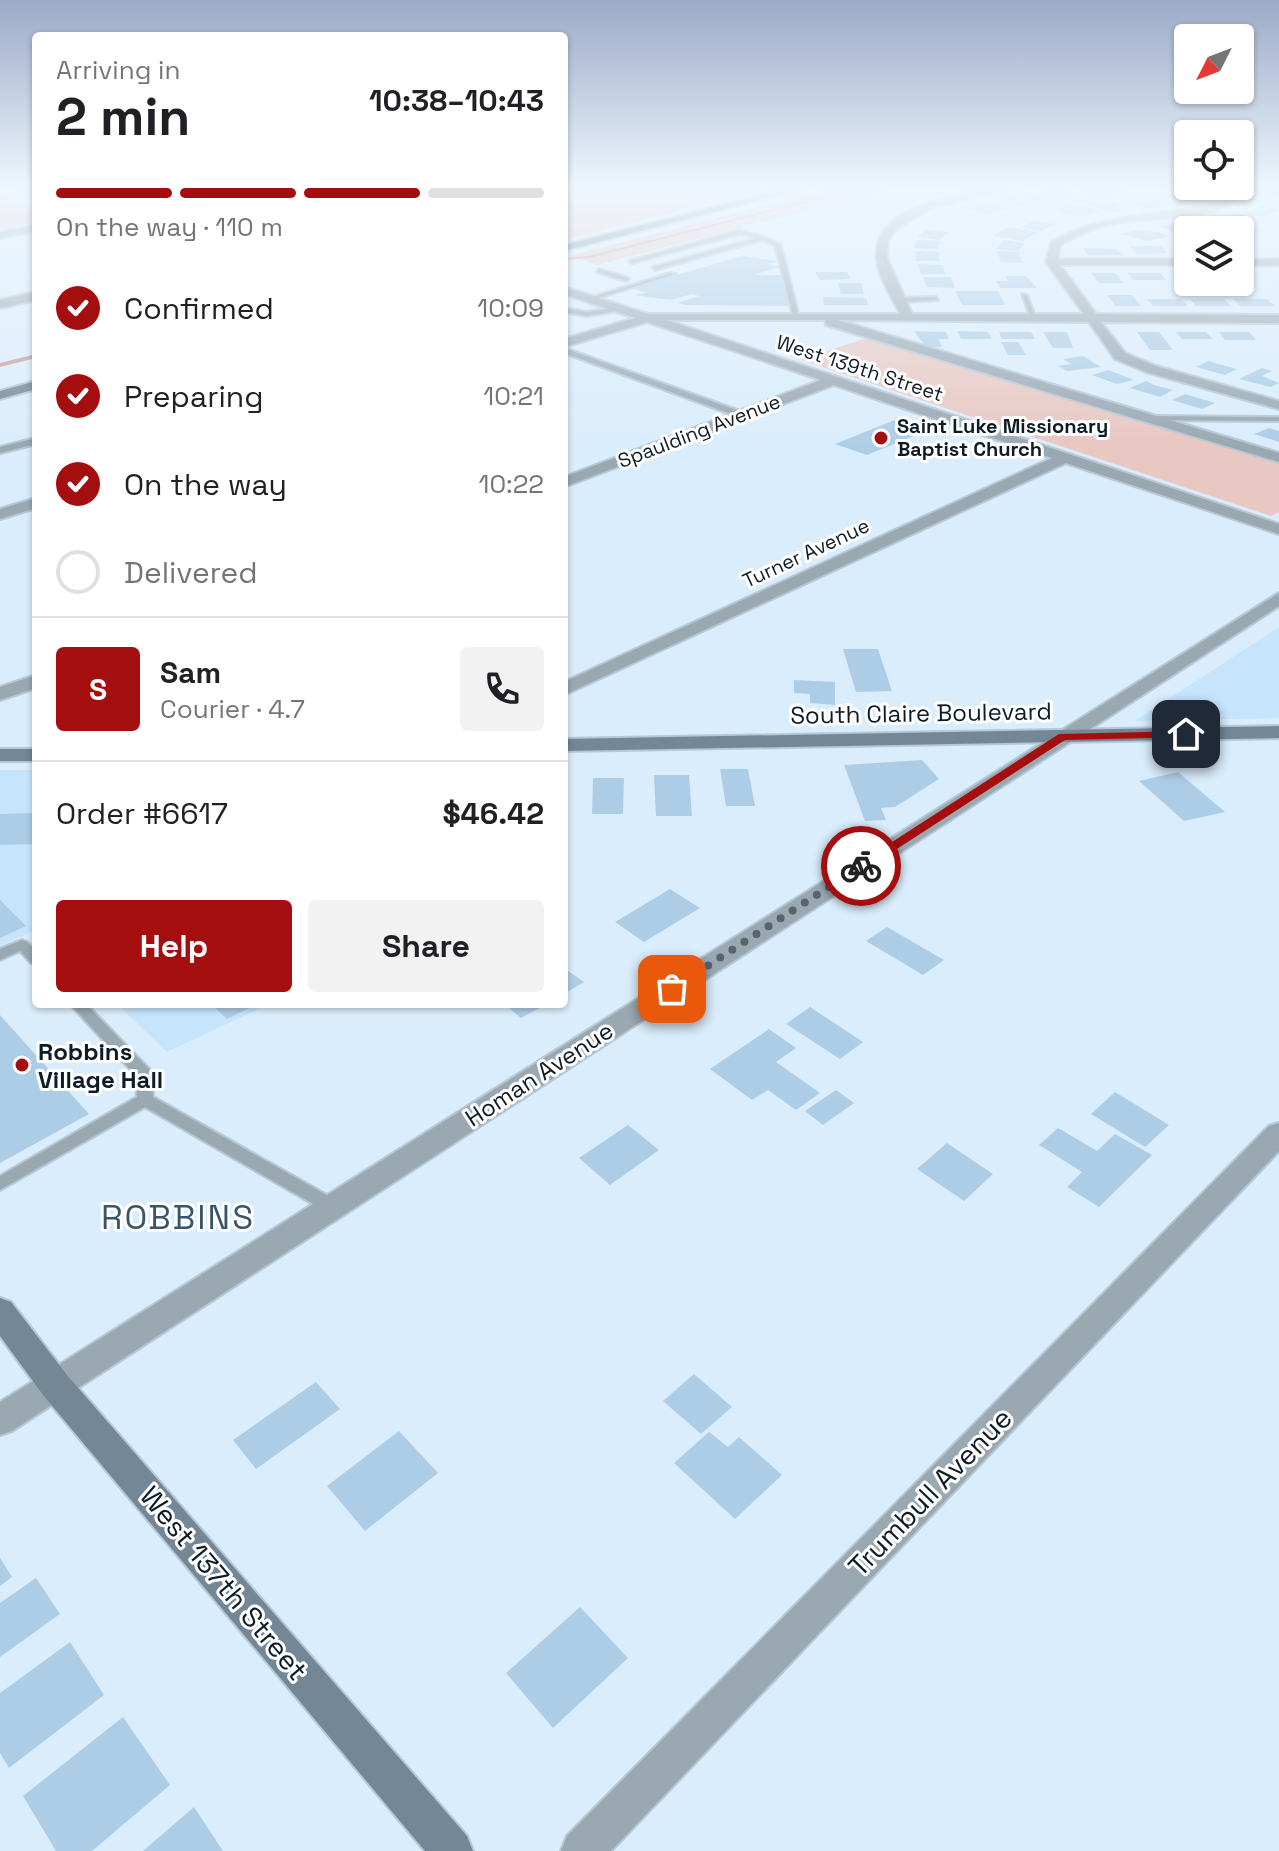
<!DOCTYPE html>
<html lang="en">
<head>
<meta charset="utf-8">
<style>
	body { margin:0; font-family:"Space Grotesk",sans-serif; background:#f2f2f2; color:#202124; height:100vh; display:flex; flex-direction:column; font-size:30px; white-space:nowrap }
	* { box-sizing:border-box; margin:0 }
	p { font-size:26px; color:#757577 }
	.icon { flex:none; width:44px; height:44px; fill:none; stroke:currentColor; stroke-width:2; stroke-linecap:round; stroke-linejoin:round }
	.map { position:relative; flex:1; overflow:hidden }
	.drawer { position:absolute; left:32px; top:32px; width:536px; height:976px; display:flex; flex-direction:column; background:#fff; border-radius:8px; box-shadow:0 2px 6px #0004 }
	.drawer>* { flex:none }
	.needle { width:52px; rotate:228deg }
	.buttons { position:absolute; left:1174px; top:24px; display:grid; gap:16px }
	.buttons a { display:grid; place-items:center; width:80px; height:80px; border-radius:8px; background:#fff; box-shadow:0 2px 6px #0004; font-size:40px }
	.pin { position:absolute; display:grid; place-items:center; width:68px; height:68px; color:#fff; margin:-34px; border-radius:16px; box-shadow:0 4px 12px #0006 }
	.courier { position:absolute; display:grid; place-items:center; width:80px; height:80px; margin:-40px; border:6px solid #a50e0f; border-radius:50%; background:#fff; color:#222; box-shadow:0 2px 10px #0007 }
	.head em { font-style:normal; font-weight:600 }
	.head div { display:flex; flex-direction:column-reverse }
	.head { display:flex; align-items:center; justify-content:space-between; height:136px; padding:0 24px }
	h1 { font-size:52px; font-weight:600; line-height:60px }
	.bar { display:grid; grid-template-columns:repeat(4,1fr); gap:12px 8px; align-content:center; height:96px; padding:0 24px }
	.bar i { height:10px; border-radius:6px; background:#e0e0e0 }
	.bar .selected { background:#a50e0f }
	.bar p { grid-column:span 4 }
	.line { display:flex; align-items:center; gap:20px; padding:0 24px; border-top:2px solid #e0e0e0 }
	.line div { flex:1 }
	.round { display:grid; place-items:center; flex:none; width:84px; height:84px; border-radius:8px; background:#f2f2f2 }
	ol { padding:0 24px; list-style:none }
	li { display:flex; align-items:center; gap:24px; height:88px }
	li p { margin-inline-start:auto }
	li .icon { padding:8px; border-radius:50%; background:#a50e0f; color:#fff; stroke-width:4 }
	li:last-child { color:#757577 }
	li i { width:44px; height:44px; border:4px solid #e0e0e0; border-radius:50% }
	.action { display:flex; gap:16px; margin-top:auto; padding:16px 24px }
	.action a { flex:1; height:92px; border-radius:8px; background:#a50e0f; color:#fff; font-size:32px; font-weight:600; line-height:92px; text-align:center }
	.action a+a { background:#f2f2f2; color:#202124 }
	.map>svg:first-child { display:block }
	.built { fill:#c6e5fd }
	.green { fill:#e9c7c2 }
	.lines { fill:none; stroke-linecap:round; stroke-linejoin:round }
	.stream { fill:#c79c96; fill-rule:evenodd }
	.building { fill:#adcde6 }
	.lane-casing { stroke:#b6c7d5; stroke-width:4 }
	.street-casing { stroke:#b6c7d5; stroke-width:4 }
	.secondary-casing { stroke:#b6c7d5; stroke-width:4 }
	.lane { fill:#9aa8b2; fill-rule:evenodd }
	.street { fill:#9aa8b2; fill-rule:evenodd }
	.secondary { fill:#738797; fill-rule:evenodd }
	.route { fill:#a50e0f }
	.done { stroke:#576570; stroke-width:8; stroke-dasharray:0 14.4 }
	.poi-dot { fill:#a50e0f; stroke:#fff; stroke-width:3 }
	.labels { text-anchor:middle; dominant-baseline:central; stroke-width:6; stroke-linejoin:round; paint-order:stroke }
	.far-street-label { font-size:20px; fill:#101c25; stroke:#fff }
	.far-poi-label { font-size:20px; font-weight:bold; fill:#101c25; stroke:#fff; text-anchor:start }
	.street-label { font-size:24px; fill:#101c25; stroke:#fff }
	.poi-label { font-size:24px; font-weight:bold; fill:#101c25; stroke:#fff; text-anchor:start }
	.near-street-label { font-size:28px; fill:#101c25; stroke:#fff }
	.near-quarter-label { font-size:34px; letter-spacing:2px; fill:#39556a; stroke:#fff }
</style>
</head>
<body>
<div class="map">
<svg width="1279" height="1851" viewBox="0 0 1279 1851">
	<rect width="100%" height="100%" fill="#daedfc"/>
	<path class="built" d="M 1279,627 L 1279,718 L 1135,721 Z
		M 0,770 L 36,770 L 36,930 L 0,946 Z
		M 117,1004 L 269,1004 L 167,1052 Z"/>
	<path class="green" d="M 564,187 L 772,187 L 564,240 Z
		M 836,187 L 895,187 L 597,265 L 570,256 Z
		M 0,195 L 36,210 L 36,222 L 0,229 Z
		M 866,338 L 1279,462 L 1279,512 L 1271,516 L 801,360 Z"/>
	<g class="lines">
		<path class="stream" d="M 860,187 L 867,187 L 589,258 L 564,260 L 564,258 L 589,256 Z
			M 36,354 L 36,358 L 0,367 L 0,363 Z"/>
	</g>
	<path class="building" d="M 7,187 L 36,187 L 36,201 L 25,198 L 33,197 Z
		M 1098,187 L 1115,188 L 1125,193 L 1090,196 L 1075,188 Z
		M 1060,189 L 1078,194 L 1040,201 L 1023,196 Z
		M 1180,189 L 1207,192 L 1199,200 L 1164,194 Z
		M 1011,197 L 1032,202 L 1013,207 L 993,202 Z
		M 1162,199 L 1178,205 L 1144,209 L 1128,203 Z
		M 1112,201 L 1124,206 L 1114,207 L 1124,211 L 1109,213 L 1086,204 Z
		M 988,203 L 1009,208 L 986,214 L 966,209 Z
		M 1081,205 L 1101,211 L 1081,217 L 1056,209 Z
		M 1262,206 L 1279,210 L 1262,217 L 1244,213 Z
		M 1240,214 L 1256,219 L 1234,223 L 1218,218 Z
		M 1035,221 L 1055,224 L 1040,231 L 1021,227 Z
		M 1218,221 L 1238,229 L 1217,230 L 1188,222 Z
		M 1183,222 L 1197,227 L 1172,231 L 1158,226 Z
		M 1007,227 L 1037,232 L 1023,241 L 993,236 Z
		M 927,230 L 949,232 L 939,240 L 917,237 Z
		M 1135,230 L 1157,232 L 1170,236 L 1148,241 L 1120,234 Z
		M 917,240 L 940,241 L 937,250 L 914,248 Z
		M 1004,240 L 1025,243 L 1018,251 L 997,249 Z
		M 1130,246 L 1161,246 L 1168,253 L 1137,254 Z
		M 1083,248 L 1117,249 L 1122,255 L 1088,255 Z
		M 915,251 L 938,252 L 940,261 L 916,261 Z
		M 997,251 L 1019,252 L 1023,263 L 1001,262 Z
		M 742,256 L 778,261 L 767,264 L 780,267 L 753,275 L 784,275 L 789,306 L 686,305 L 678,303 L 699,296 L 692,294 L 670,300 L 633,295 L 646,293 L 632,288 Z
		M 918,264 L 943,265 L 945,274 L 921,274 Z
		M 815,272 L 847,272 L 851,279 L 820,280 Z
		M 1091,273 L 1115,273 L 1123,283 L 1099,283 Z
		M 1128,273 L 1160,273 L 1166,280 L 1133,280 Z
		M 1006,276 L 1026,276 L 1037,288 L 1000,288 L 996,281 L 1008,281 Z
		M 923,277 L 951,277 L 955,288 L 927,287 Z
		M 838,283 L 861,283 L 864,294 L 841,294 Z
		M 955,291 L 998,291 L 1005,305 L 962,305 Z
		M 1107,295 L 1132,295 L 1141,306 L 1116,306 Z
		M 823,297 L 866,298 L 868,305 L 824,305 Z
		M 1147,299 L 1181,299 L 1188,306 L 1153,306 Z
		M 1190,299 L 1224,299 L 1231,306 L 1196,306 Z
		M 1233,299 L 1267,299 L 1275,306 L 1240,306 Z
		M 914,331 L 946,332 L 949,339 L 938,339 L 942,347 L 926,347 Z
		M 957,331 L 988,332 L 992,339 L 961,339 Z
		M 999,332 L 1031,332 L 1035,339 L 1002,339 Z
		M 1043,332 L 1067,332 L 1073,348 L 1053,348 Z
		M 1137,332 L 1159,332 L 1173,350 L 1150,350 Z
		M 1176,332 L 1206,332 L 1213,339 L 1182,339 Z
		M 1219,332 L 1249,332 L 1256,340 L 1225,340 Z
		M 1001,342 L 1018,342 L 1026,355 L 1008,355 Z
		M 1083,356 L 1101,367 L 1067,371 L 1058,366 L 1072,364 L 1063,359 Z
		M 1208,361 L 1237,369 L 1225,375 L 1196,367 Z
		M 1262,368 L 1272,371 L 1262,376 L 1279,383 L 1271,387 L 1239,379 Z
		M 1108,370 L 1134,380 L 1117,384 L 1092,375 Z
		M 1146,381 L 1154,385 L 1173,390 L 1160,397 L 1130,388 Z
		M 1185,394 L 1215,403 L 1202,409 L 1172,400 Z
		M 895,420 L 926,431 L 867,455 L 835,444 Z
		M 1269,428 L 1279,431 L 1279,442 L 1254,434 Z
		M 843,649 L 878,649 L 892,691 L 856,692 Z
		M 794,680 L 835,682 L 835,705 L 810,703 L 810,694 L 794,693 Z
		M 922,760 L 939,779 L 895,807 L 881,808 L 886,820 L 865,821 L 844,765 Z
		M 720,769 L 748,769 L 755,806 L 726,806 Z
		M 1178,772 L 1225,812 L 1184,821 L 1139,781 Z
		M 654,775 L 689,775 L 692,816 L 656,816 Z
		M 593,778 L 624,778 L 623,814 L 592,814 Z
		M 36,813 L 36,844 L 0,845 L 0,814 Z
		M 670,889 L 700,908 L 644,942 L 615,922 Z
		M 0,900 L 26,926 L 0,938 Z
		M 887,927 L 944,960 L 923,975 L 866,941 Z
		M 564,968 L 584,982 L 564,994 Z
		M 211,1004 L 257,1004 L 227,1019 Z
		M 504,1004 L 547,1004 L 521,1018 Z
		M 810,1007 L 863,1042 L 840,1059 L 786,1024 Z
		M 0,1015 L 89,1114 L 0,1163 Z
		M 769,1029 L 796,1048 L 776,1062 L 820,1093 L 796,1110 L 768,1090 L 752,1100 L 710,1069 Z
		M 836,1090 L 854,1103 L 823,1125 L 805,1111 Z
		M 1115,1092 L 1169,1125 L 1145,1147 L 1091,1114 Z
		M 628,1125 L 659,1150 L 610,1185 L 579,1158 Z
		M 1058,1128 L 1097,1151 L 1115,1134 L 1152,1155 L 1099,1207 L 1067,1187 L 1082,1172 L 1039,1145 Z
		M 947,1143 L 993,1174 L 964,1201 L 917,1169 Z
		M 694,1374 L 732,1407 L 701,1434 L 663,1401 Z
		M 316,1382 L 340,1409 L 256,1469 L 233,1440 Z
		M 399,1431 L 438,1473 L 365,1531 L 327,1486 Z
		M 709,1432 L 728,1447 L 739,1437 L 782,1475 L 735,1519 L 674,1463 Z
		M 0,1558 L 12,1577 L 0,1586 Z
		M 36,1578 L 60,1614 L 0,1657 L 0,1603 Z
		M 580,1607 L 628,1658 L 553,1728 L 506,1673 Z
		M 70,1642 L 104,1695 L 9,1768 L 0,1753 L 0,1693 Z
		M 123,1717 L 170,1785 L 92,1851 L 56,1851 L 23,1796 Z
		M 194,1807 L 223,1851 L 143,1851 Z"/>
	<g class="lines">
		<g class="lane-casing">
			<path id="lane" d="M 740,230 L 765,237 L 781,245 L 799,317 L 793,316 L 775,246 L 762,240 L 655,270 L 653,267 L 756,238 L 740,234 L 632,263 L 629,261 Z
				M 599,269 L 628,278 L 629,279 L 626,281 L 597,272 Z
				M 671,273 L 676,274 L 591,300 L 586,299 Z
				M 1022,294 L 1027,295 L 1036,318 L 1030,317 Z
				M 936,297 L 938,300 L 900,302 L 897,300 L 900,298 Z
				M 620,307 L 622,310 L 587,316 L 564,312 L 564,308 L 587,312 Z
				M 564,348 L 745,413 L 746,415 L 739,417 L 564,353 Z
				M 1147,416 L 1279,417 L 1279,421 L 1144,420 L 1143,418 Z
				M 36,438 L 36,444 L 0,453 L 0,447 Z
				M 22,940 L 27,942 L 36,951 L 36,965 L 31,963 L 20,951 L 0,960 L 0,949 Z
				M 70,1004 L 86,1004 L 150,1070 L 152,1074 L 153,1097 L 339,1202 L 342,1207 L 339,1212 L 333,1214 L 327,1212 L 145,1107 L 0,1190 L 0,1176 L 137,1097 L 136,1076 Z"/>
		</g>
		<g class="street-casing">
			<path id="street" d="M 993,187 L 1012,187 L 932,208 L 896,229 L 888,241 L 887,258 L 912,314 L 1084,314 L 1046,262 L 1051,242 C 1107,210 1168,218 1228,200 L 1237,190 L 1226,187 L 1279,188 L 1279,194 L 1246,191 C 1216,225 1153,214 1111,224 C 1093,228 1076,236 1060,245 L 1058,259 L 1188,259 L 1188,265 L 1060,265 L 1096,314 L 1279,315 L 1279,323 L 1101,322 L 1125,353 L 1156,366 L 1279,401 L 1279,409 L 1146,372 L 1115,359 L 1089,322 L 838,320 L 1279,453 L 1279,462 L 826,325 L 825,320 L 666,320 L 1279,524 L 1279,534 L 1066,463 L 564,695 L 564,682 L 1052,458 L 834,385 L 564,487 L 564,477 L 821,380 L 647,322 L 564,347 L 564,339 L 635,318 L 564,294 L 564,287 L 648,314 L 900,314 C 892,297 880,280 877,261 C 868,207 955,195 993,187 Z
				M 36,225 L 36,231 L 0,238 L 0,232 Z
				M 1279,259 L 1279,265 L 1240,266 L 1240,260 Z
				M 36,292 L 36,300 L 0,308 L 0,300 Z
				M 36,498 L 36,508 L 0,519 L 0,509 Z
				M 1279,593 L 1279,606 L 12,1431 L 0,1435 L 0,1402 Z
				M 36,675 L 36,688 L 0,700 L 0,687 Z
				M 1279,1123 L 1279,1151 L 611,1851 L 561,1851 L 567,1836 L 1269,1126 Z"/>
		</g>
		<g class="secondary-casing">
			<path id="secondary" d="M 792,187 L 808,187 L 564,251 L 564,245 Z
				M 36,381 L 36,389 L 0,399 L 0,391 Z
				M 1279,726 L 1279,738 L 564,751 L 564,739 Z
				M 0,749 L 36,749 L 36,761 L 0,761 Z
				M 0,1298 L 11,1302 L 67,1375 L 467,1836 L 473,1851 L 425,1851 L 43,1395 L 0,1336 Z"/>
		</g>
		<use href="#lane" class="lane"/>
		<use href="#street" class="street"/>
		<use href="#secondary" class="secondary"/>
	</g>
	<linearGradient id="sky" x2="0" y2="1"><stop stop-color="#9baac7"/><stop offset="0.42" stop-color="#eef7fe"/><stop offset="1" stop-color="#eef7fe" stop-opacity="0"/></linearGradient>
	<rect width="1279" height="446" fill="url(#sky)"/>
	<path class="route" d="M 1186,731 L 1190,737 L 1065,740 L 866,869 L 855,866 L 1059,734 Z"/>
	<g class="lines">
		<path class="done" d="M 672,989 L 861,866"/>
	</g>
	<g class="poi-dot">
		<circle cx="881" cy="438" r="8"/>
		<circle cx="22" cy="1065" r="8"/>
	</g>
	<g class="labels">
		<g class="far-street-label">
			<text transform="translate(860 368) rotate(18)">West 139th Street</text>
			<text transform="translate(699 431) rotate(-21)">Spaulding Avenue</text>
			<text transform="translate(806 553) rotate(-25)">Turner Avenue</text>
		</g>
		<g class="far-poi-label">
			<text x="897" y="426">Saint Luke Missionary<tspan x="897" dy="23">Baptist Church</tspan></text>
		</g>
		<g class="street-label">
			<text transform="translate(921 713) rotate(-1)">South Claire Boulevard</text>
			<text transform="translate(539 1074) rotate(-33)">Homan Avenue</text>
		</g>
		<g class="poi-label">
			<text x="38" y="1051">Robbins<tspan x="38" dy="28">Village Hall</tspan></text>
		</g>
		<g class="near-street-label">
			<text transform="translate(930 1492) rotate(-46)">Trumbull Avenue</text>
			<text transform="translate(224 1583) rotate(50)">West 137th Street</text>
		</g>
		<g class="near-quarter-label">
			<text x="178" y="1217">ROBBINS</text>
		</g>
	</g>
</svg>
<div class="buttons">
<a><svg class="needle" viewBox="-14 -14 28 28"><path d="M0-13l5 13h-10z" fill="#e53935"/><path d="M0 13l5-13h-10z" fill="#757577"/></svg></a>
<a><svg class="icon" aria-label="locate" viewBox="0 0 24 24"><circle cx="12" cy="12" r="6"/><path d="M12 2v4M12 18v4M2 12h4M18 12h4"/></svg></a>
<a><svg class="icon" aria-label="layers" viewBox="0 0 24 24"><path d="M12 4l9 5-9 5-9-5zM3 14l9 5 9-5"/></svg></a>
</div>
<div class="pin" style="left:672px;top:989px;background:#ea580c"><svg class="icon" aria-label="bag" viewBox="0 0 24 24"><path d="M5 8h14l-1 12H6zM9 8a3 3 0 0 1 6 0"/></svg></div>
<div class="pin" style="left:1186px;top:734px;background:#1f2937"><svg class="icon" aria-label="home" viewBox="0 0 24 24"><path d="M3 11l9-7 9 7M6 9v11h12V9"/></svg></div>
<div class="courier" style="left:861px;top:866px"><svg class="icon" aria-label="bike" viewBox="0 0 24 24"><circle cx="6" cy="16" r="4"/><circle cx="18" cy="16" r="4"/><path d="M6 16l4-8h5l3 8M10 8l3 8H6M13 5h3"/></svg></div>
<section class="drawer">
<div class="head"><div><h1>2 min</h1><p>Arriving in</p></div><em>10:38–10:43</em></div>
<div class="bar"><i class="selected"></i><i class="selected"></i><i class="selected"></i><i></i><p>On the way · 110 m</p></div>
<ol>
<li><svg class="icon" aria-label="check" viewBox="0 0 24 24"><path d="M5 12l5 5 9-10"/></svg>Confirmed<p>10:09</p></li>
<li><svg class="icon" aria-label="check" viewBox="0 0 24 24"><path d="M5 12l5 5 9-10"/></svg>Preparing<p>10:21</p></li>
<li><svg class="icon" aria-label="check" viewBox="0 0 24 24"><path d="M5 12l5 5 9-10"/></svg>On the way<p>10:22</p></li>
<li><i></i>Delivered</li>
</ol>
<div class="line" style="height:144px"><b class="round" style="background:#a50e0f;color:#fff">S</b><div><b>Sam</b><p>Courier · 4.7</p></div><a class="round"><svg class="icon" aria-label="phone" viewBox="0 0 24 24"><path d="M5 4h4l2 5-3 2q2 4 5 5l2-3 5 2v4C11 20 4 13 5 4z"/></svg></a></div>
<div class="line" style="height:104px"><div>Order #6617</div><b>$46.42</b></div>
<div class="action"><a>Help</a><a>Share</a></div>
</section>
</div>
</body>
</html>
